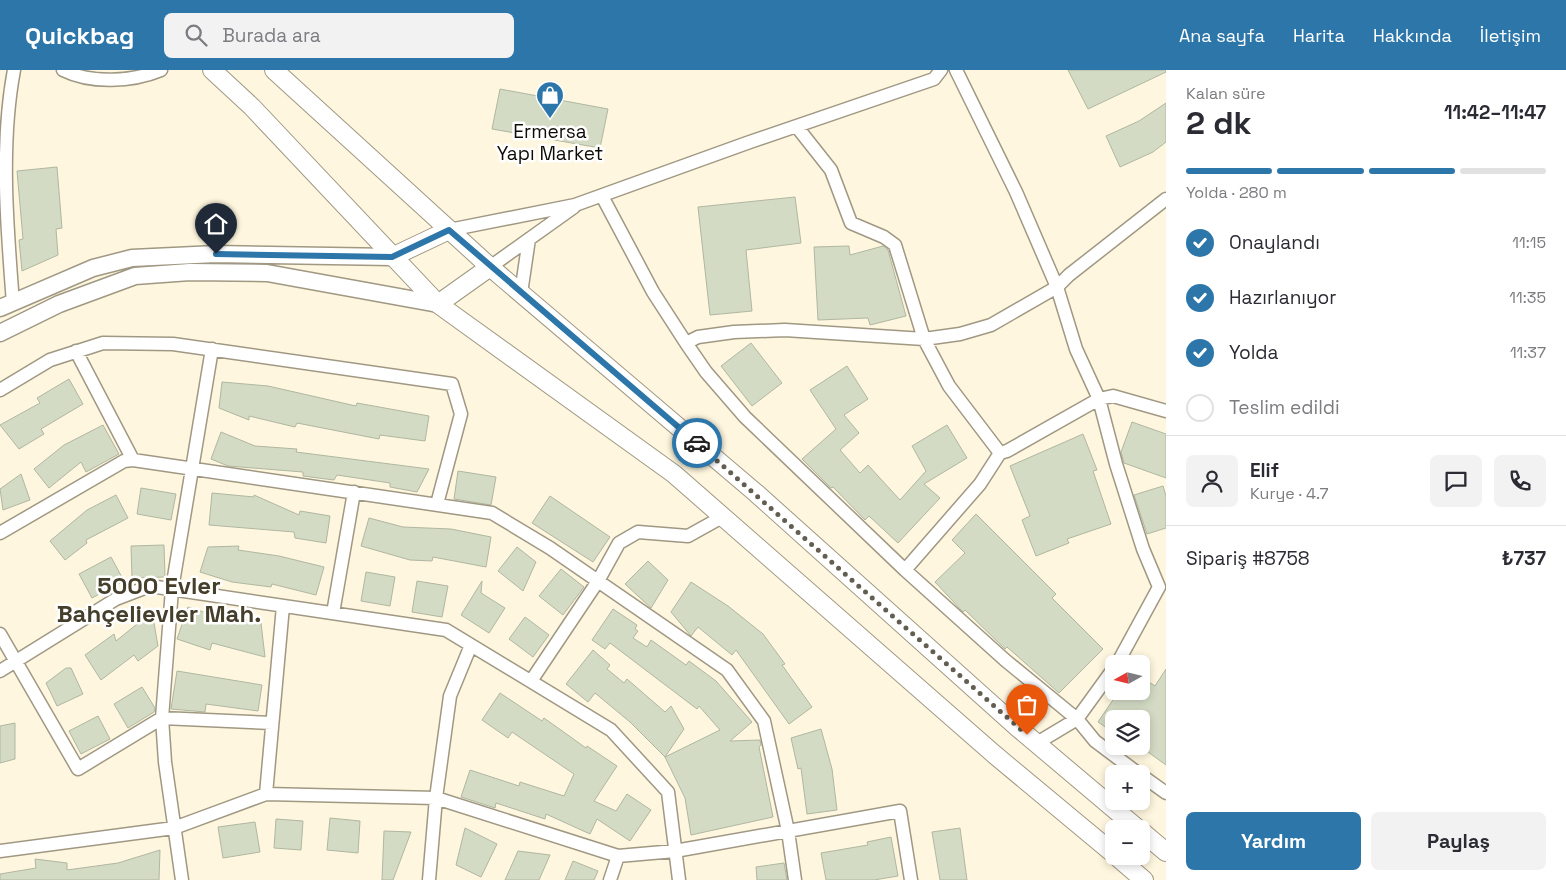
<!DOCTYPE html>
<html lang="tr">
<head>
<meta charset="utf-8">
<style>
	body { margin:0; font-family:"Space Grotesk",sans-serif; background:#f2f2f3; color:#2b2b33; height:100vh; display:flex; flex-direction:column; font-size:19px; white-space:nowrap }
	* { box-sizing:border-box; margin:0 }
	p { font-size:16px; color:#7c7c81 }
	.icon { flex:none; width:28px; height:28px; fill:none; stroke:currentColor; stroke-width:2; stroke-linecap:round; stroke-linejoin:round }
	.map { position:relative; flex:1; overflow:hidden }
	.panel { display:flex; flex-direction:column; background:#fff; width:400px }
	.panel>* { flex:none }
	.needle { width:32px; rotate:262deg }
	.buttons { position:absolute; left:1105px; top:585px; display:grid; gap:10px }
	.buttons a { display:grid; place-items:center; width:45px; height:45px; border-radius:8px; background:#fff; box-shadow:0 2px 8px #0003; font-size:25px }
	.pin { position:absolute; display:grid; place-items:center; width:42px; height:42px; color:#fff; margin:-51px -21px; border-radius:50% 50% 50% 0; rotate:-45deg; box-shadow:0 0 5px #0007 }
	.pin .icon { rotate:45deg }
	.courier { position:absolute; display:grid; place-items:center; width:50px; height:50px; margin:-25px; border:4px solid #2c76aa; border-radius:50%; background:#fff; color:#222; box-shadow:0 1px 6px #0007 }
	.summary em { font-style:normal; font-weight:800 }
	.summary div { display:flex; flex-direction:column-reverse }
	.summary { display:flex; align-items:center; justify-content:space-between; height:85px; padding:0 20px }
	h1 { font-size:32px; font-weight:800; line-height:38px }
	.bar { display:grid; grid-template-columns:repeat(4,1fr); gap:8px 5px; align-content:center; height:60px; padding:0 20px }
	.bar i { height:6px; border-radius:4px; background:#e1e1e2 }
	.bar .on { background:#2c76aa }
	.bar p { grid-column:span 4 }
	.line { display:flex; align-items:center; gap:12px; padding:0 20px; border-top:1px solid #e1e1e2 }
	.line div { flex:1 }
	.round { display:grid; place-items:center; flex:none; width:52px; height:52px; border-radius:8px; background:#f2f2f3 }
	ol { padding:0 20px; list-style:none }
	li { display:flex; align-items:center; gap:15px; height:55px }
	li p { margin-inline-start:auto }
	li .icon { padding:5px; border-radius:50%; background:#2c76aa; color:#fff; stroke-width:4 }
	li:last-child { color:#7c7c81 }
	li i { width:28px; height:28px; border:2px solid #e1e1e2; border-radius:50% }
	.button { display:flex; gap:10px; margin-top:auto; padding:10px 20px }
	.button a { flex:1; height:58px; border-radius:8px; background:#2c76aa; color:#fff; font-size:20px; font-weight:800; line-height:58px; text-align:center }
	.button a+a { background:#f2f2f3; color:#2b2b33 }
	header { display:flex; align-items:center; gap:30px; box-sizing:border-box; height:70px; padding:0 25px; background:#2c76aa; color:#fff }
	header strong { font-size:24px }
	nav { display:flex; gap:28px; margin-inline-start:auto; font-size:18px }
	.search { width:350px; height:45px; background:#f2f2f3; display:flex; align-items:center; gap:12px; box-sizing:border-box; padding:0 18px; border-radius:8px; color:#7c7c81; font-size:19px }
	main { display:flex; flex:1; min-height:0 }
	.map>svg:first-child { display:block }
	.building { fill:#d4dbc4; stroke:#b0b7a1 }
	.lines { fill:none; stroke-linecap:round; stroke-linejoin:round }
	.minor-casing { stroke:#a09883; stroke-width:15 }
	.tertiary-casing { stroke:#a09883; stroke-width:19 }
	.secondary-casing { stroke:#a09883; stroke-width:20 }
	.minor { stroke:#fff; stroke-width:12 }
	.tertiary { stroke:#fff; stroke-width:16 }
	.secondary { stroke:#fff; stroke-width:18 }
	.done { stroke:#635e51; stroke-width:5; stroke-dasharray:0 9 }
	.route { stroke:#2c76aa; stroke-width:6 }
	.labels { text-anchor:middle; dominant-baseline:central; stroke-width:5; stroke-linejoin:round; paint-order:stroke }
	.poi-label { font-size:19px; fill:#0f0c05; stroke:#fff }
	.district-label { font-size:24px; font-weight:bold; fill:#453e2b; stroke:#fff }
</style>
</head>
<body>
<header>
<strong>Quickbag</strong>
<div class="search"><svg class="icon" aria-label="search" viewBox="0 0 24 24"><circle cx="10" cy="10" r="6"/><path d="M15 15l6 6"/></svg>Burada ara</div>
<nav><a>Ana sayfa</a><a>Harita</a><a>Hakkında</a><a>İletişim</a></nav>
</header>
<main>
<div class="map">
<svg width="1166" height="810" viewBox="0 0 1166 810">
	<rect width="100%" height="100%" fill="#fef6de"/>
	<path class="building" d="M 1068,0 L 1166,0 L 1166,2 L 1088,39 Z
		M 500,19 L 608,39 L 600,78 L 492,59 Z
		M 1166,33 L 1166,72 L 1153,82 L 1120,97 L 1106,66 L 1139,51 Z
		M 57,97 L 62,158 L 56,159 L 58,185 L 22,201 L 19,170 L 23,169 L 17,101 Z
		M 795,127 L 801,173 L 746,180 L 752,241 L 710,245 L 698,137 Z
		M 849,176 L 850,185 L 883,176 L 888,180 L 906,246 L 870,255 L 868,248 L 818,250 L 814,177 Z
		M 751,273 L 782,313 L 752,336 L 721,296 Z
		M 847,296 L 868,329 L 844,345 L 859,363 L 840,380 L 860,403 L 868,395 L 900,430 L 926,401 L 912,376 L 947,355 L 967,388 L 924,414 L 940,428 L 898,473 L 869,446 L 865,450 L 833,417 L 831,418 L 802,389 L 836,359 L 810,320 Z
		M 69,309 L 83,334 L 41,359 L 44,364 L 19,379 L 0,355 L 40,333 L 37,328 Z
		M 222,312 L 268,316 L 356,336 L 357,333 L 429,346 L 425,371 L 380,365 L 379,369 L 297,353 L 295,357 L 249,346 L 249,350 L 219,338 Z
		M 1132,352 L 1166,364 L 1166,408 L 1124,393 L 1121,382 Z
		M 103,355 L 119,384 L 86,402 L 81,392 L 49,418 L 34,399 L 64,375 Z
		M 221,362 L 255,376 L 297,379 L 296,382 L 429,399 L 417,422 L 390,417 L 390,413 L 337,405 L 334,410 L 303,406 L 303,402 L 228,396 L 211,389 Z
		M 1083,364 L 1097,400 L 1093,401 L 1111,454 L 1067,469 L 1069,473 L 1036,486 L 1022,450 L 1030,446 L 1010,396 Z
		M 458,401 L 496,407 L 491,435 L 454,429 Z
		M 21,404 L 30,430 L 3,440 L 0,419 Z
		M 1163,416 L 1166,426 L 1166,458 L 1147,464 L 1134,425 Z
		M 141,418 L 176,424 L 171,450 L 137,444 Z
		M 212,423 L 254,427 L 254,425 L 299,445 L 300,441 L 330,446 L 326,473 L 295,468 L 294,462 L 209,455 Z
		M 116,425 L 128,448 L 86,470 L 87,473 L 65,490 L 50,471 L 87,440 Z
		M 550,426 L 610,467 L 593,492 L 532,453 Z
		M 976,444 L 1056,524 L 1052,528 L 1103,579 L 1059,623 L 1007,577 L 1005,579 L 965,540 L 963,542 L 935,512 L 965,483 L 952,470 Z
		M 369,448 L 403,457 L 451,459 L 491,467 L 486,497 L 433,487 L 432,491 L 410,490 L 361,476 Z
		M 164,475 L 165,507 L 132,508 L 131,476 Z
		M 239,476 L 238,480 L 279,486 L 324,497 L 316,525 L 272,514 L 271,517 L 232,512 L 200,502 L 208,477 Z
		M 517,477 L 536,492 L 523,521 L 498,501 Z
		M 111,487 L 124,511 L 92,528 L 79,504 Z
		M 648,491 L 668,510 L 651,538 L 625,514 Z
		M 561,499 L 584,517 L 563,545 L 539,526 Z
		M 366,502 L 395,507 L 390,536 L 361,531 Z
		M 417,511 L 448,516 L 442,547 L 412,542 Z
		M 482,511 L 481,523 L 505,538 L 489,563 L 461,545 Z
		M 691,512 L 728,536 L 763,564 L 785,594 L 782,595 L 812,637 L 789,654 L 736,580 L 732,585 L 698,557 L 691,566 L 671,542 Z
		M 188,537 L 232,551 L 233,545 L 261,553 L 265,587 L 212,573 L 210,580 L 177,569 Z
		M 613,539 L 637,555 L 635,559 L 638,561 L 633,568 L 647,577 L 651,570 L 686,595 L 689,591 L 716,611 L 752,652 L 730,671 L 760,670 L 761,675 L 759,677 L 773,747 L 691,765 L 685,728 L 665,687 L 720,660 L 699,636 L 697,639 L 610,573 L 605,579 L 592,570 Z
		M 152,542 L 158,576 L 138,591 L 134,585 L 101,610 L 85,585 L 114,564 L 116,571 Z
		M 525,547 L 549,565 L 533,587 L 509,569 Z
		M 593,580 L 610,595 L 607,599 L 624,613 L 627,609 L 665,642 L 671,636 L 684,659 L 665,687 L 630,652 L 595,623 L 588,632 L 566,614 Z
		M 66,598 L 71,598 L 83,624 L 57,636 L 46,613 Z
		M 1166,599 L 1166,695 L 1141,677 L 1141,649 L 1114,649 L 1114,663 L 1098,652 L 1119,621 L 1141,621 L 1141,607 L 1155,616 Z
		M 177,601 L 262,615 L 258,641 L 206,634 L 205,642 L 171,639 Z
		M 142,617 L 155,638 L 154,642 L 128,658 L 114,634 Z
		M 500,623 L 542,651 L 544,648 L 586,678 L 587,676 L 617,696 L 594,731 L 616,741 L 627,724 L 651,740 L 630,771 L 597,749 L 590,764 L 546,744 L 545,749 L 496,733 L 495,738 L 461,727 L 470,700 L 519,716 L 520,712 L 564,726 L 574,704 L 512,662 L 508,668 L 482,650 Z
		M 98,646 L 110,669 L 81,684 L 69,661 Z
		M 15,653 L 15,689 L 0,693 L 0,656 Z
		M 821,659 L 832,699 L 837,740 L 807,744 L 801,698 L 798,699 L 791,668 Z
		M 330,748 L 360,751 L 358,783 L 327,780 Z
		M 276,749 L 303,751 L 301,780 L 274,778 Z
		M 255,752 L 260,782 L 223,788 L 218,757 Z
		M 465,758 L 497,774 L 481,807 L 456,795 Z
		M 960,758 L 967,810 L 940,810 L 932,762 Z
		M 384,761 L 411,762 L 393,810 L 382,810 Z
		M 891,767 L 898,806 L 874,810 L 826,810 L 821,783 L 868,775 L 867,772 Z
		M 160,780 L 159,810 L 0,810 L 0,804 L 36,798 L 35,789 L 67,793 L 67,800 L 118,793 Z
		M 518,781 L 550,785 L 539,810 L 505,810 Z
		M 573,791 L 598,801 L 594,810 L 565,810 Z
		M 784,793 L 787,810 L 757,810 L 756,797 Z"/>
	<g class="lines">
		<g class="minor-casing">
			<path id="minor" d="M 63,0 C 91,14 132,12 161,0
				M 956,0 L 1016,122 L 1057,217 L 1076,279 L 1099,329 L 1116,394 L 1143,479 L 1159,517
				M 797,57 L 831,100 L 851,153 L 884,167 L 895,175 L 924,269 L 949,316 L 1000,383
				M 602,126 L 653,222 L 686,273 L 706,302 L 745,347 L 905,500 L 1005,590 L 1077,649 L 1095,671 L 1139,704
				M 449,160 L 575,135 L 747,73 L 934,9 L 941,0
				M 490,197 L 574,137
				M 521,223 L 529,169
				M 13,233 C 7,157 0,74 14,0
				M 686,273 L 698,267 L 734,262 L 785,260 L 924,269 L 960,264 L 991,255 L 1057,217 L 1069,205 L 1166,129
				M 76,281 L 133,390
				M 0,320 L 50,290 L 103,273 L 173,274 L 452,314 L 461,344 L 437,434
				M 0,463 L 124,391 L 133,390 L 492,443 L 550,478 L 727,600 L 764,651 L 788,761 L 795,810
				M 905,500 L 980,414 L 1000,383 L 1007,381 L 1099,329 L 1113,326 L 1166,341
				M 333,543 L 354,422
				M 0,564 L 78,699 L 162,648 L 272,653
				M 1117,594 L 1159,517
				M 0,601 L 116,529 L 150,516 L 446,560 L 611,660 L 668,722 L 679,810
				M 531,611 L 598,511 L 619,473 L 638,462 L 688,466 L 724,446
				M 1037,673 L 1077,649 L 1114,598
				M 1141,705 L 1166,723
				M 266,724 L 283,536
				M 0,781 L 174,758 L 266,724 L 436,728 L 618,786 L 675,781 L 900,741 L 911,810
				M 182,810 L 165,692 L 162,648 L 172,519 L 212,279
				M 429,810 L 436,728 L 450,626 L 471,575
				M 610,810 L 618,786"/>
		</g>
		<g class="tertiary-casing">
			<path id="tertiary" d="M 0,238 L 93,198 L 132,188 L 216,184 L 392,187
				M 0,263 L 59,234 L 135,206 L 190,202 L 267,203 L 438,234"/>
		</g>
		<g class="secondary-casing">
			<path id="secondary" d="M 212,0 L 252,37 L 438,234 L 674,404 L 995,685 L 1114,784
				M 274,0 L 490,197 L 756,423 L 1017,657 L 1138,759
				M 392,187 L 449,160
				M 438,234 L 490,197
				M 1141,761 L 1166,782
				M 1116,786 L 1144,810"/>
		</g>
		<use href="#minor" class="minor"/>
		<use href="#tertiary" class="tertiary"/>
		<use href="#secondary" class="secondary"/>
	</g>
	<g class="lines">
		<path class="done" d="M 697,373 L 1027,665"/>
		<path class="route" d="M 216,184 L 392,187 L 449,160 L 697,373"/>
	</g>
	<defs>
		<g id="shop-pin" transform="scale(1.4375)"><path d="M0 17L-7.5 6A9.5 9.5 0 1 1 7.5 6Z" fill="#2c76aa" stroke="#fff"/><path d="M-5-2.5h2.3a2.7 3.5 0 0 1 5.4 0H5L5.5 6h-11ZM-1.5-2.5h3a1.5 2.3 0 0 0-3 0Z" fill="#fff"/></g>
	</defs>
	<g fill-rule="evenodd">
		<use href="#shop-pin" x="550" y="25"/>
	</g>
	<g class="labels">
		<g class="poi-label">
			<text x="550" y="61">Ermersa<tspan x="550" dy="22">Yapı Market</tspan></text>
		</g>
		<g class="district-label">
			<text x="159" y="515">5000 Evler<tspan x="159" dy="28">Bahçelievler Mah.</tspan></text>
		</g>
	</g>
</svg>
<div class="buttons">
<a><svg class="needle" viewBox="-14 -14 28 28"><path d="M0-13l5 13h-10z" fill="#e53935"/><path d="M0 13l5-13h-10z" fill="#7c7c81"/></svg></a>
<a><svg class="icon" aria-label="layers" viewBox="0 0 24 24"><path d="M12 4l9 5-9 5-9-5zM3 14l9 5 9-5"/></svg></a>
<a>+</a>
<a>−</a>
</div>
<div class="pin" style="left:1027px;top:665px;background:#ea580c"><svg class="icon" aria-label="bag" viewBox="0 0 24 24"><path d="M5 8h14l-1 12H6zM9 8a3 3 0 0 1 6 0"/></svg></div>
<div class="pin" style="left:216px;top:184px;background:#1f2937"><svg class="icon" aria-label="home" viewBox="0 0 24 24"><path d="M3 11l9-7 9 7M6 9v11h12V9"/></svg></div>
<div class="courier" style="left:697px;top:373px"><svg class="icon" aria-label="car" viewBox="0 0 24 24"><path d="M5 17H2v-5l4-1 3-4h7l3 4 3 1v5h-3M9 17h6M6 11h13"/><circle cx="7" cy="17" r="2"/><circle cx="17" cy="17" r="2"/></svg></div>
</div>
<section class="panel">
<div class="summary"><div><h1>2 dk</h1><p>Kalan süre</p></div><em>11:42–11:47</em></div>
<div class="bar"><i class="on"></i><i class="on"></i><i class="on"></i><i></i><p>Yolda · 280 m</p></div>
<ol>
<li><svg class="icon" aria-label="check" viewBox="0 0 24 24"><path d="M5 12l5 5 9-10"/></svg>Onaylandı<p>11:15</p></li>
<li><svg class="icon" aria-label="check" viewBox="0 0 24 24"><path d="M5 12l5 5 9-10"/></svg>Hazırlanıyor<p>11:35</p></li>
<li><svg class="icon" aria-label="check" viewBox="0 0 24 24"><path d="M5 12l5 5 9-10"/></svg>Yolda<p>11:37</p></li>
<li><i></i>Teslim edildi</li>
</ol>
<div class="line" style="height:90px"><a class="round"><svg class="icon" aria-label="person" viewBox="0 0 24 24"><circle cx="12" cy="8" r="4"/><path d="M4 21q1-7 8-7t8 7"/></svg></a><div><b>Elif</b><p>Kurye · 4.7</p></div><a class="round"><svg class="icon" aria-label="chat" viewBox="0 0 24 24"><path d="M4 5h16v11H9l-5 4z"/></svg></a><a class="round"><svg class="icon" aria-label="phone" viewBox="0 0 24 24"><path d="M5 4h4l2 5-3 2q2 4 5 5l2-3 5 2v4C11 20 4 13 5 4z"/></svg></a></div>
<div class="line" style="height:65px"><div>Sipariş #8758</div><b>₺737</b></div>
<div class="button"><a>Yardım</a><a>Paylaş</a></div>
</section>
</main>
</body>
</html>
